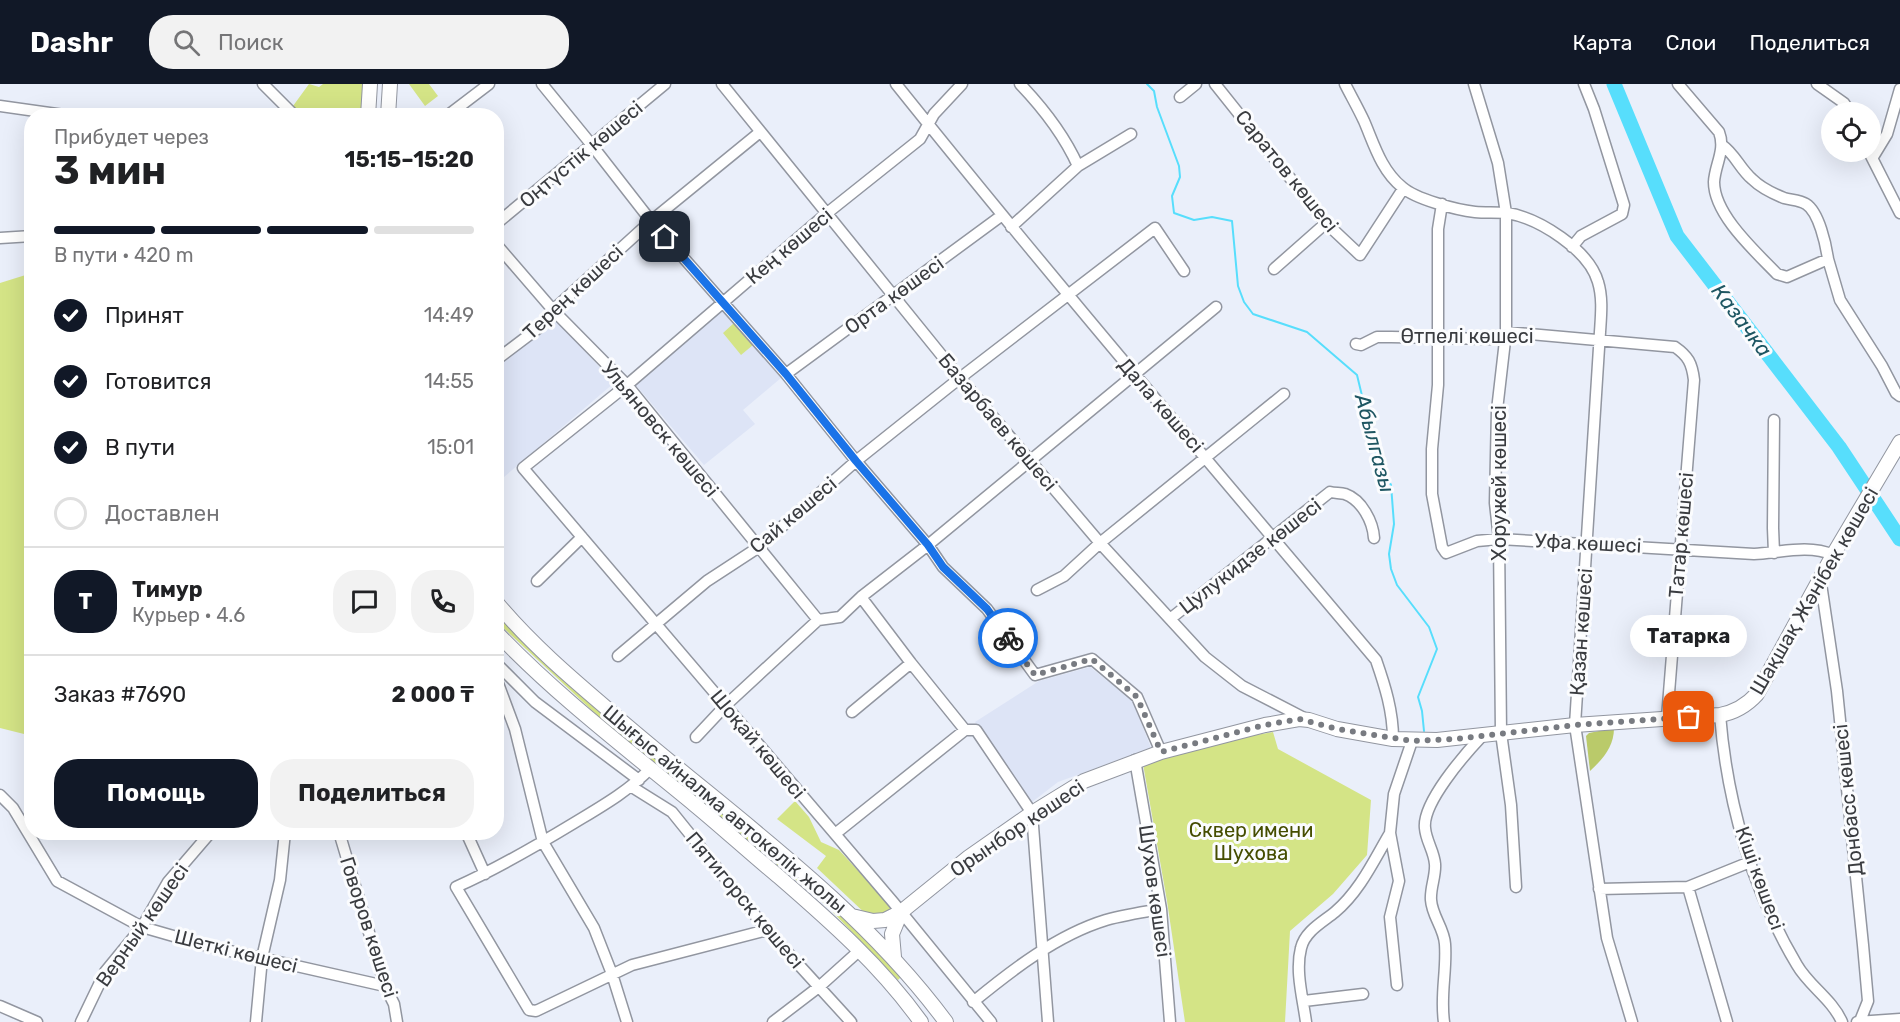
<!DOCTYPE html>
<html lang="ru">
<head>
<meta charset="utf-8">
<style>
	body { margin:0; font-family:Rubik,sans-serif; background:#f2f2f2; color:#202124; height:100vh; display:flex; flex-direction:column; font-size:22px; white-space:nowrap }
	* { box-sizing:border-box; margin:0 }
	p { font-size:20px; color:#757577 }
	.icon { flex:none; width:33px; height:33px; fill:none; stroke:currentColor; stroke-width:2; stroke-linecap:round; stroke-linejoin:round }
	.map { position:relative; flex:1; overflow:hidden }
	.sheet { position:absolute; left:24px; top:24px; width:480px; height:732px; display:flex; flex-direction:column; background:#fff; border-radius:24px; box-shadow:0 6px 24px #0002 }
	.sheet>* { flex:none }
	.fabs { position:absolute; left:1821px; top:18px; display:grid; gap:12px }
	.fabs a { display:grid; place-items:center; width:60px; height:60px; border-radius:50%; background:#fff; box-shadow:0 6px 24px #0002; font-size:30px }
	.pin { position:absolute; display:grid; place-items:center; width:51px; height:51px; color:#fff; margin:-26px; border-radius:12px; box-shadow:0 3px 9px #0006 }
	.courier { position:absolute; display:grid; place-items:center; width:60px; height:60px; margin:-30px; border:4px solid #1a73e8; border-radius:50%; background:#fff; color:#222; box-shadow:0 2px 8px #0007 }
	.bubble { position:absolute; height:42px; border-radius:21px; background:#fff; box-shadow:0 6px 24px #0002; font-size:20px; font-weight:700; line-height:42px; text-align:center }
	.overview em { font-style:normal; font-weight:700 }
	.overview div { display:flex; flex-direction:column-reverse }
	.overview { display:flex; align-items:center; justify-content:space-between; height:102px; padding:0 30px }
	h1 { font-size:39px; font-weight:700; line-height:45px }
	.bar { display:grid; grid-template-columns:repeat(4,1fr); gap:9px 6px; align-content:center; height:72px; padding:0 30px }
	.bar i { height:8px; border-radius:4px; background:#e0e0e0 }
	.bar .active { background:#111827 }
	.bar p { grid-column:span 4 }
	.line { display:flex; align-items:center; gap:15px; padding:0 30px; border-top:2px solid #e0e0e0 }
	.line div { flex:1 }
	.round { display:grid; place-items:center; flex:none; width:63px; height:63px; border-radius:24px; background:#f2f2f2 }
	ol { padding:0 30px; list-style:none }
	li { display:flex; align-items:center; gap:18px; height:66px }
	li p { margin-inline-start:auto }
	li .icon { padding:6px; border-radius:50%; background:#111827; color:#fff; stroke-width:4 }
	li:last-child { color:#757577 }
	li i { width:33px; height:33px; border:3px solid #e0e0e0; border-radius:50% }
	.action { display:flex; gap:12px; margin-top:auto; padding:12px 30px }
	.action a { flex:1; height:69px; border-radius:24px; background:#111827; color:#fff; font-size:24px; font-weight:700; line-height:69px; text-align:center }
	.action a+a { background:#f2f2f2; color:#202124 }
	header { display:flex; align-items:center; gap:36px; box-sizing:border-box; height:84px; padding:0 30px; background:#111827; color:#fff }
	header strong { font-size:28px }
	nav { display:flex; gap:33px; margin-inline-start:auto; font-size:21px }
	.search { width:420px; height:54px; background:#f2f2f2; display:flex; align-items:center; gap:15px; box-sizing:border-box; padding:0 21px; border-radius:24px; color:#757577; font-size:22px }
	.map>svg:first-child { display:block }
	.built { fill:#dde4f6 }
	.green { fill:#d4e486 }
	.forest { fill:#baca6a }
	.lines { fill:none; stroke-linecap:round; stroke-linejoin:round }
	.stream { stroke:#57defc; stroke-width:2 }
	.river { stroke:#57defc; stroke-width:15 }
	.minor-casing { stroke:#9296a0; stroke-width:13 }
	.major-casing { stroke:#9296a0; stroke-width:16 }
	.minor { stroke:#fff; stroke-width:10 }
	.major { stroke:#fff; stroke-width:14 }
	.done { stroke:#787b81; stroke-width:6; stroke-dasharray:0 10.8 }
	.route { stroke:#1a73e8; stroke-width:8 }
	.labels { text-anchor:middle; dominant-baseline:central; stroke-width:6; stroke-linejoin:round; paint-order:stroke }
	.street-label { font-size:20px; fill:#3a3c40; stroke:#fbfcfe }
	.park-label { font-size:20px; fill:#454d01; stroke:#fbfcfe }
	.water-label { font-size:21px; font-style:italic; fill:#1e5662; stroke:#fbfcfe }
</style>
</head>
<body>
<header>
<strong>Dashr</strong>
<div class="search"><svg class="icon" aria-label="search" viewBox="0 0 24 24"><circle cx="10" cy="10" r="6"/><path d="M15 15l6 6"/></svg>Поиск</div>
<nav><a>Карта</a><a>Слои</a><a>Поделиться</a></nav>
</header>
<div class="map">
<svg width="1900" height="938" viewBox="0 0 1900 938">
	<rect width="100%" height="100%" fill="#eaeffa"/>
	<path class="built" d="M 721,222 L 781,294 L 743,326 L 755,340 L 704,381 L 634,299 Z
		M 555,235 L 614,299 L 497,399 L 497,282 Z
		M 1090,583 L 1133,617 L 1151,664 L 1058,698 L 1032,718 L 975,638 L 1039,597 Z"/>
	<path class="green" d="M 309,0 L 319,3 L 323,0 L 363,0 L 362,31 L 300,31 L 293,22 Z
		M 409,0 L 429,0 L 438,12 L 425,22 Z
		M 32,189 L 32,651 L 28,651 L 0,644 L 0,199 Z
		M 734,239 L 753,261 L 741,271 L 723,249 Z
		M 496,531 L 603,629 L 829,817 L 902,892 L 898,896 L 826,821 L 599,633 L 497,538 Z
		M 1273,648 L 1278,665 L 1371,716 L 1367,771 L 1333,810 L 1290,847 L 1285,938 L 1185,938 L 1167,817 L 1143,680 L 1238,654 Z
		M 795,717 L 809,733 L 821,758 L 839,766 L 889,820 L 890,825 L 885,832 L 869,833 L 817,784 L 826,772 L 777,735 Z"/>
	<path class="forest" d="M 1614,644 C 1614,662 1604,674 1590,687 L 1586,652 L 1589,649 Z"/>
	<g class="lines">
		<path class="stream" d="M 1147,0 L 1154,7 L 1157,23 L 1179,82 L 1180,93 L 1172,112 L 1174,129 L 1194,136 L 1212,133 L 1232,137 L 1238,202 L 1244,218 L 1253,230 L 1307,248 L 1357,291 L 1377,374 L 1391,401 L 1394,440 L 1389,470 L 1391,485 L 1397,501 L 1429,543 L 1437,565 L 1418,613 L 1422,627 L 1424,647"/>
		<path class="river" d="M 1614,0 L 1677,152 L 1839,363 L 1900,455"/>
		<g class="minor-casing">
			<path id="minor" d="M 263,0 L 295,32
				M 542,0 L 591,60 L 651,137 L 786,290 L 856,377 L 928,461 L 943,483 L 987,525 L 1035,591 L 1092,575 L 1137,613 L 1161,668
				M 722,0 L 960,294 L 1100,459 L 1205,573 L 1242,602 L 1306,635
				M 896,0 C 1052,195 1215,385 1376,576 C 1385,602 1393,627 1393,655
				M 962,0 L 934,30 L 920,55 L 826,130 L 627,301 L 523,384 L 893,818 L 991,938
				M 1020,0 C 1042,23 1065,53 1078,82
				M 1215,0 L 1326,139 L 1360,171 L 1403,105
				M 1345,0 C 1351,12 1358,24 1364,37 C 1374,60 1381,86 1402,103 C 1415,115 1457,126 1475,128 C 1485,129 1496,128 1507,129 C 1539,134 1589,166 1598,198 C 1603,214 1601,232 1600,248 L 1575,641 L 1607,854 L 1632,938
				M 1474,0 L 1498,79 L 1506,129 L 1506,248 L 1497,326 L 1495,419 L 1499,455 L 1501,649 L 1511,721 L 1516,803
				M 1678,0 L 1719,48 C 1726,66 1715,80 1714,98 C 1714,131 1756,168 1777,190 L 1787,193 L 1828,175 L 1840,216 L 1882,282 L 1896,309 L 1900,312
				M 1817,0 L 1844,19 L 1850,28
				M 1180,13 L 1196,0
				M 0,22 L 71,32
				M 447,32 L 489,0
				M 1722,61 C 1735,70 1740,85 1752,95 C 1760,103 1774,110 1784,114 C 1791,116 1800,116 1806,120 C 1819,128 1826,161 1828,175
				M 1869,68 L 1900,129
				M 1873,73 L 1887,50 L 1900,5
				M 1442,120 L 1438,145 L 1438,301 L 1432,365 L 1432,410 L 1442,463 L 1446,469 L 1477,457 L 1499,455 L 1754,470 C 1778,469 1809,460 1833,471
				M 496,140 L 665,0
				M 1011,143 L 1078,82 L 1131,50
				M 0,154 L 32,152
				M 496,160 L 553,226 L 627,301 L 818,536
				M 1572,163 L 1581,152 L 1622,130 L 1624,121 L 1594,25 L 1584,0
				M 1274,185 L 1326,139
				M 1356,260 L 1361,261 L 1377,253 L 1391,253 L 1493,255 L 1500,254 L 1506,248 L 1675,263 C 1688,272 1692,279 1694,296 L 1667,634
				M 496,276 L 541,242 L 553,226 L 651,137 L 760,48
				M 786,290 L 1001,132
				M 1774,336 L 1773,444 L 1774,469
				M 1820,493 L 1837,607 L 1863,861 L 1868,917 L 1860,937
				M 537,497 L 582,453
				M 1037,506 L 1064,492 L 1100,459 L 1284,310
				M 861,513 L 911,579 L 965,646
				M 1170,535 L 1330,408 C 1334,409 1341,409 1345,410 C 1362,416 1373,438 1374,454
				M 618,572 L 707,497 L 759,463 L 856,377 L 960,294 L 1155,144 L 1184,187
				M 496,579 L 535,618 L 639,696
				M 496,594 L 515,645 L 543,758 L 594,844 L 612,890 L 627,938
				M 852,628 L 911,579
				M 1720,631 C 1727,718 1752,806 1797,881 C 1809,902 1832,915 1842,938
				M 696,653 L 726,621 L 818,536 L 840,533 L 861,513 L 928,461 L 1216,223
				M 1135,676 L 1161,825 L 1170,938
				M 650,685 C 627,708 602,722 574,739 C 536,762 497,785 456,803 L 529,926 L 536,927 L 632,881 L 767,846
				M 632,703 L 672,728 L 767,846 L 851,938
				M 0,711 L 13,724 L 57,797 L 142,843 L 208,862 L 385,902
				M 339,748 L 385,902 L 394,920 L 397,938
				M 466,748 L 485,790
				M 835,750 L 965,646 L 976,646 L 1032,729 L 1048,938
				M 1688,803 L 1727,938
				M 1599,805 L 1688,803 L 1750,778
				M 1397,901 L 1390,833 L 1399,797 L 1390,749 L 1394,710 L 1412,657
				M 1304,917 L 1363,910
				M 973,918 C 1012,886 1057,851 1106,836 C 1124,831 1143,828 1161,825
				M 0,922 L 37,938
				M 81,938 L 105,888 L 142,843 L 168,798 L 211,748
				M 256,938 L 262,874 L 280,796 L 285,748
				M 773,938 L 820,902 L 860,866
				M 1306,938 C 1303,915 1295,887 1301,864 C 1305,847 1323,838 1335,828 C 1360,807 1374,776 1390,749
				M 1444,938 C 1440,911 1447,887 1445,860 C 1444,844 1432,832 1431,816 C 1430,804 1436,792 1435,780 C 1434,767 1426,757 1425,744 C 1422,719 1465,670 1482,652
				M 1857,938 L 1900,935"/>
		</g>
		<g class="major-casing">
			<path id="major" d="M 368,32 L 370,0
				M 388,32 L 390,0
				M 496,518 C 530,559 571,594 611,628 C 726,728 855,815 946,938
				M 496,548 C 557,612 627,665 695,721 C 723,744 750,769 778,792 C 830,837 881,882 921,938
				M 852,832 L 873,837 L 885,836 L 901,828 L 969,773 L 1032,729 L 1084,697 L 1161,668 L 1265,641 L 1299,635 L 1309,636 L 1337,645 L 1393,655 L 1437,656 L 1575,641 L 1720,631 C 1736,628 1747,621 1757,610 L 1833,471 L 1900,358
				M 894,873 L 892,850 L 901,828"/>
		</g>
		<use href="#minor" class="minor"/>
		<use href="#major" class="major"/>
	</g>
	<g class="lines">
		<path class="done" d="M 1008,554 L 1035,591 L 1092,575 L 1137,613 L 1161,668 L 1265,641 L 1299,635 L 1337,645 L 1412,657 L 1456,655 L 1575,641 L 1689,633"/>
		<path class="route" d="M 665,153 L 786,290 L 856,377 L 928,461 L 943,483 L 987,525 L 1008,554"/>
	</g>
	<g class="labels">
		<g class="street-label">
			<text transform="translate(581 70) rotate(-40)">Оңтүстік көшесі</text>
			<text transform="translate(1287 87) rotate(51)">Саратов көшесі</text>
			<text transform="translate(789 162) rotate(-40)">Кең көшесі</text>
			<text transform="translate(573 208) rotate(-43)">Терең көшесі</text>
			<text transform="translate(894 211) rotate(-36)">Орта көшесі</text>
			<text x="1467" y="252">Өтпелі көшесі</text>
			<text transform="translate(1161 321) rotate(49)">Дала көшесі</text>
			<text transform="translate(998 338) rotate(50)">Базарбаев көшесі</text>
			<text transform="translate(660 345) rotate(50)">Ульяновск көшесі</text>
			<text transform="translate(1499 399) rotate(-90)">Хоружей көшесі</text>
			<text transform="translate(793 431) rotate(-40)">Сай көшесі</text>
			<text transform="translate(1681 451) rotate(-85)">Татар көшесі</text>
			<text transform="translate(1588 459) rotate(3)">Уфа көшесі</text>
			<text transform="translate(1250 472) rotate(-38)">Цулукидзе көшесі</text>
			<text transform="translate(1814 507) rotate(-60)">Шақшақ Жәнібек көшесі</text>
			<text transform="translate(1581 548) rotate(-86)">Қазан көшесі</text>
			<text transform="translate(758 660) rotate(50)">Шоқай көшесі</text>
			<text transform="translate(1848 716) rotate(-96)">Донбасс көшесі</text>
			<text transform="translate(725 725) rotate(40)">Шығыс айналма автокөлік жолы</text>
			<text transform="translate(1017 744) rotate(-34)">Орынбор көшесі</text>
			<text transform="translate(1760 794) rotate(70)">Кіші көшесі</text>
			<text transform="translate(1155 807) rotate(82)">Шухов көшесі</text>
			<text transform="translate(745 816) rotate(50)">Пятигорск көшесі</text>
			<text transform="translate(142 841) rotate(-55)">Верный көшесі</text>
			<text transform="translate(369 843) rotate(72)">Говоров көшесі</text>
			<text transform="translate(236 867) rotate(14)">Шеткі көшесі</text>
		</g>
		<g class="park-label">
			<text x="1251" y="746">Сквер имени<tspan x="1251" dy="23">Шухова</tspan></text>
		</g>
		<g class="water-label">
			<text transform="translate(1742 236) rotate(53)">Казачка</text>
			<text transform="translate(1375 359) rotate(75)">Абылгазы</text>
		</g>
	</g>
</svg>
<div class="fabs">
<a><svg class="icon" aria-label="locate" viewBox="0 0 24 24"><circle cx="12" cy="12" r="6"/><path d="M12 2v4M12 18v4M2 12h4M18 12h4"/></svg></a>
</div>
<div class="pin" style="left:1689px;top:633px;background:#ea580c"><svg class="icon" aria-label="bag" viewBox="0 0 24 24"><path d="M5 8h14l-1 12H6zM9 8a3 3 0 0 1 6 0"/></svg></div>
<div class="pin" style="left:665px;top:153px;background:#1f2937"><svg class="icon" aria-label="home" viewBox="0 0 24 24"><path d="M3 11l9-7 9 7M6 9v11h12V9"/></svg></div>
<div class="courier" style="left:1008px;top:554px"><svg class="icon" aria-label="bike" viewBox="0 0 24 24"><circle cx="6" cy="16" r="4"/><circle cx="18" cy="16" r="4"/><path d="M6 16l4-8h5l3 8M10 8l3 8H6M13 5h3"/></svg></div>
<div class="bubble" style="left:1630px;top:531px;width:117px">Татарка</div>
<section class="sheet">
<div class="overview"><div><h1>3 мин</h1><p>Прибудет через</p></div><em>15:15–15:20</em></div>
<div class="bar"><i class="active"></i><i class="active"></i><i class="active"></i><i></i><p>В пути · 420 m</p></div>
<ol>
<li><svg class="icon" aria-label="check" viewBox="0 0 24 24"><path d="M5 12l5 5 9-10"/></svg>Принят<p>14:49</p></li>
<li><svg class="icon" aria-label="check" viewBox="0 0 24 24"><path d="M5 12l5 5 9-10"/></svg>Готовится<p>14:55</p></li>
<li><svg class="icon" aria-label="check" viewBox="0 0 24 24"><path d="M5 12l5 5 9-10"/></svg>В пути<p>15:01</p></li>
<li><i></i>Доставлен</li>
</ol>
<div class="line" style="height:108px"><b class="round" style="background:#111827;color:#fff">Т</b><div><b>Тимур</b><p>Курьер · 4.6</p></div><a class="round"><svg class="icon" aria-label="chat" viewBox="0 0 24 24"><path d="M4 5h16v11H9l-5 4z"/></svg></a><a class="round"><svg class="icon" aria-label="phone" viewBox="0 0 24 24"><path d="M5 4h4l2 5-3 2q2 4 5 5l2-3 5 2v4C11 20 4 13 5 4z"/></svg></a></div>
<div class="line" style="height:78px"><div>Заказ #7690</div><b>2 000 ₸</b></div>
<div class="action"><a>Помощь</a><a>Поделиться</a></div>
</section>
</div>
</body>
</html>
